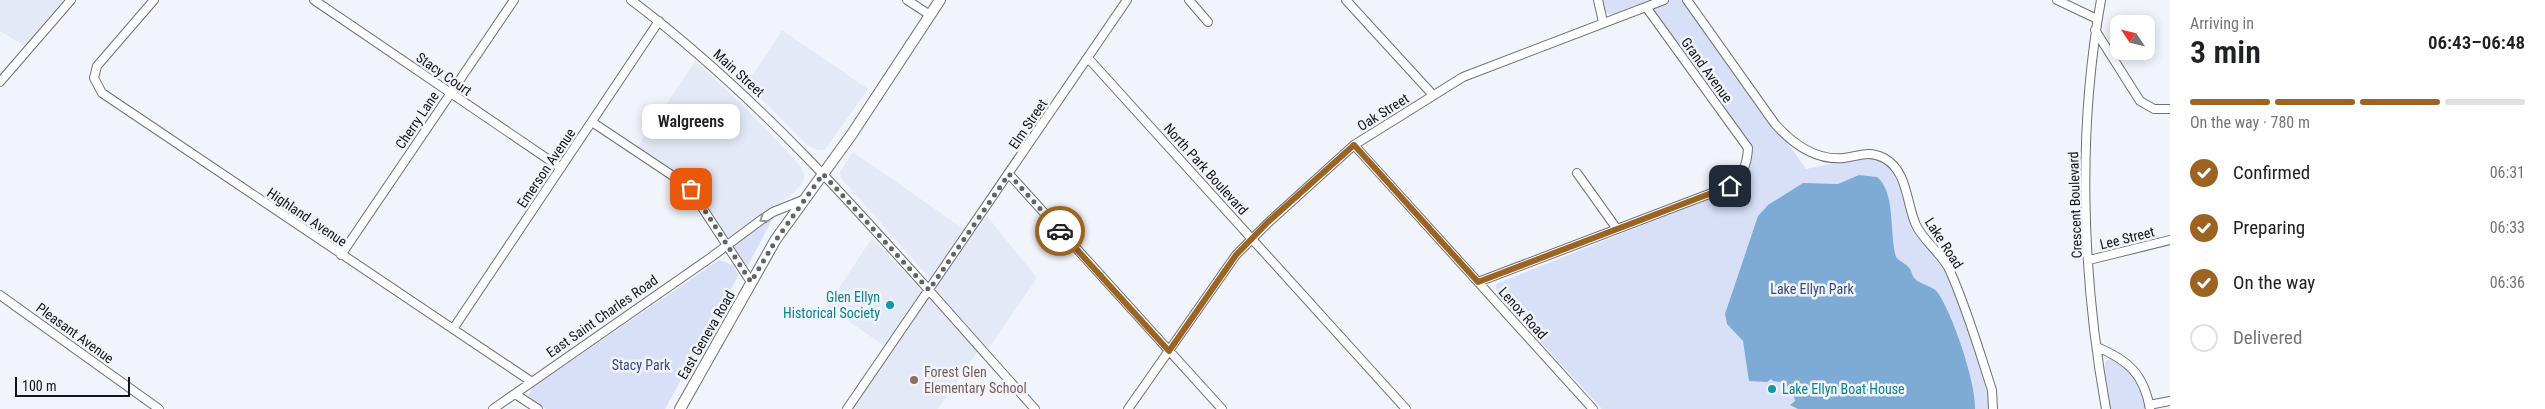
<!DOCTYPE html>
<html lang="en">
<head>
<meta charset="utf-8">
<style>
	body { margin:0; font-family:"Roboto Condensed",sans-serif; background:#f6f6f6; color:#202124; height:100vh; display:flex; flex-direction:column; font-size:19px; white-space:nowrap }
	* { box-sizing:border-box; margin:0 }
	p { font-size:16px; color:#757577 }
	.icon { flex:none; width:28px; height:28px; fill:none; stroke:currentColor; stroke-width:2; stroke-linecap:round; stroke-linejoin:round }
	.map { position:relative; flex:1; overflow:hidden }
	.details { display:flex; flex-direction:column; background:#fff; width:375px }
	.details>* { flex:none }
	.needle { width:32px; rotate:305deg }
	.controls { position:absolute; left:2110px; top:15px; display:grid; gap:10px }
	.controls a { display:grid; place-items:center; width:45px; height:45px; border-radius:10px; background:#fff; box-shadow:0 2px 12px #0003; font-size:25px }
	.scale { position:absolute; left:15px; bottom:12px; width:115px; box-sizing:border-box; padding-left:5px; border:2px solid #141517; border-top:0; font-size:14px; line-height:18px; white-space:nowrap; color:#141517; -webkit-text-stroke:4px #f1f4fb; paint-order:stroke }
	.pin { position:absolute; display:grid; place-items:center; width:42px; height:42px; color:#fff; margin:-21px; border-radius:10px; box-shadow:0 2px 8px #0006 }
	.courier { position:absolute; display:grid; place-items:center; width:50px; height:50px; margin:-25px; border:4px solid #9d6421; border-radius:50%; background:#fff; color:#222; box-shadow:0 1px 6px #0007 }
	.bubble { position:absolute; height:35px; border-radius:10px; background:#fff; box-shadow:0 2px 12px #0003; font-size:16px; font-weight:600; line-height:35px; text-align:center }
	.overview em { font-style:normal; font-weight:600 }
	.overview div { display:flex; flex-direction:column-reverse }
	.overview { display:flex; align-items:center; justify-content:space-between; height:85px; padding:0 20px }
	h1 { font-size:32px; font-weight:600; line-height:38px }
	.bar { display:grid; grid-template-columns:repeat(4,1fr); gap:8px 5px; align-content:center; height:60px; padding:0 20px }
	.bar i { height:6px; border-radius:4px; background:#e0e0e0 }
	.bar .selected { background:#9d6421 }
	.bar p { grid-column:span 4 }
	ol { padding:0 20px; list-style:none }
	li { display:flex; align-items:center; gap:15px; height:55px }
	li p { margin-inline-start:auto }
	li .icon { padding:5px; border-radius:50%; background:#9d6421; color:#fff; stroke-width:4 }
	li:last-child { color:#757577 }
	li i { width:28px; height:28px; border:2px solid #e0e0e0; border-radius:50% }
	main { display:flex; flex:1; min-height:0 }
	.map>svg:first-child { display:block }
	.built { fill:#e4e9f7 }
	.green { fill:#d8e0f8 }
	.water { fill:#7eabd5 }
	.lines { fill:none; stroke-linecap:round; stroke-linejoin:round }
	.minor-casing { stroke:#6e7177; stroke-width:10 }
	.major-casing { stroke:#6e7177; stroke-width:12 }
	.minor { stroke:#fff; stroke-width:8 }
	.major { stroke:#fff; stroke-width:10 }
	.oneway { stroke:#959697 }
	.done { stroke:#616367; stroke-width:5; stroke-dasharray:0 9 }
	.route { stroke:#9d6421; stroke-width:6 }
	.culture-dot { fill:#0f9aa8; stroke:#f1f4fb; stroke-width:2 }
	.education-dot { fill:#8d6e63; stroke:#f1f4fb; stroke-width:2 }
	.labels { text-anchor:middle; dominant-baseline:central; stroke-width:5; stroke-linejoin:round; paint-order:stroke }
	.street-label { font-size:14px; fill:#141517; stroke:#f1f4fb }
	.park-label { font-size:14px; fill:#394989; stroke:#f1f4fb }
	.culture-label { font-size:14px; fill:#0d838f; stroke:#f1f4fb; text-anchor:end }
	.education-label { font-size:14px; fill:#785e54; stroke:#f1f4fb; text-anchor:start }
</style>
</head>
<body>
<main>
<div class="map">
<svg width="2170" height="409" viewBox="0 0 2170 409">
	<rect width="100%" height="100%" fill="#f1f4fb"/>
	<path class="built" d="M 0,0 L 67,0 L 26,47 L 0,31 Z
		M 782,30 L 868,89 L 825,150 L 816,150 L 807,145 L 747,84 Z
		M 695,61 L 743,105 L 801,167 L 804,174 L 803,182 L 794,193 L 726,242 L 690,187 L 636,149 Z
		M 853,152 L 968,232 L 983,211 L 1037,278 L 986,352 L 937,291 L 927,275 L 842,179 L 840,172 Z
		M 872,238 L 924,294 L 887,348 L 827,306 Z
		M 928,297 L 978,351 L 938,409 L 851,409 Z"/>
	<path class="green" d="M 1602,0 L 1688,0 L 1806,169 L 1862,157 L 1872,157 L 1890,167 L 1898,181 L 1915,226 L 1950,280 L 1980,363 L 1988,391 L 1989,409 L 1602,409 L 1497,294 L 1496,284 L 1738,187 L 1744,165 L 1744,148 L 1639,4 L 1614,14 L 1608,14 L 1605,10 Z
		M 773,217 L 773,218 L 746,269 L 732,245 Z
		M 719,260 L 734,265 L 738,276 L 665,409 L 546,409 L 528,396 L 532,388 Z
		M 2111,358 C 2134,368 2140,387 2146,409 L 2111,409 L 2104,367 L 2106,361 Z"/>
	<path class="water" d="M 1859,175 L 1877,177 C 1896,192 1889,233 1896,257 C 1900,262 1906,263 1910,269 C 1912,272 1912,276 1915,279 C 1921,285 1932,285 1938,293 C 1953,315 1976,383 1975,409 L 1798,409 L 1790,405 L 1795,401 L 1794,396 L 1780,382 L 1773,381 L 1771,379 L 1767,382 L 1749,381 L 1743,341 L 1727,324 L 1725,314 L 1758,216 L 1768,205 L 1803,183 L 1838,184 Z"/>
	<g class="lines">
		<g class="minor-casing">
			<path id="minor" d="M 154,0 L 97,66 L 94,78 L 102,93 L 532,382
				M 314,0 L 561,168
				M 631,0 C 785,116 906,267 1035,409
				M 907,0 L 930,15
				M 1189,0 L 1208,22
				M 1346,0 L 1433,95
				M 1598,0 L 1603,22
				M 1687,0 L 1775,124 C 1792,143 1815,161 1844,158 C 1860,156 1868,150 1884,158 C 1908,171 1906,203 1916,225 C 1924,242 1942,253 1950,271 C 1967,309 1979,350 1992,390 L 1993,409
				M 2057,0 L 2097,19
				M 2101,0 C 2077,133 2082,276 2106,409
				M 2095,30 L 2140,101 L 2154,109 L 2170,109
				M 1088,58 L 1406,409
				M 0,82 L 71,0
				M 592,122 L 688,186 L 751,282
				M 1354,145 L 1593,409
				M 1577,173 L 1617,229
				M 1009,174 L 1222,409
				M 341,255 L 514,0
				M 2089,260 L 2170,240
				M 1478,282 L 1730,186 C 1743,173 1747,166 1748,148 L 1646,7
				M 0,295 L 159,409
				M 453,329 L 659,21
				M 2097,347 C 2128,360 2144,374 2150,409
				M 515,394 L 538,409
				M 2149,405 L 2170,401
				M 493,409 L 710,258 L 761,220 L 773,212 L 803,200
				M 847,409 L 1127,0
				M 1128,409 L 1236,255 L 1269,222 L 1354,145 L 1463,77 L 1664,0"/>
		</g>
		<g class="major-casing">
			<path id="major" d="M 680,409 L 776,239 L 852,134 L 940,0"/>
		</g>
		<use href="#minor" class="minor"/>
		<use href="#major" class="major"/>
	</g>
	<defs><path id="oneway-chevron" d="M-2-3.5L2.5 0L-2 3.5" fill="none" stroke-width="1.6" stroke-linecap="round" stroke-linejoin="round" transform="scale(1.25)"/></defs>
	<use class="oneway" href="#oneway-chevron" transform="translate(763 219) rotate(147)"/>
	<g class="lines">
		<path class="done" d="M 691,189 L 751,282 L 776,240 L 823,174 L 929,290 L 1009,174 L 1060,231"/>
		<path class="route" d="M 1060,231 L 1169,351 L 1236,255 L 1268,222 L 1354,145 L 1478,282 L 1730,186"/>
	</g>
	<g class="culture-dot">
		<circle cx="890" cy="305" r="5"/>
		<circle cx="1772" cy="389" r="5"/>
	</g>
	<circle class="education-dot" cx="914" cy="380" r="5"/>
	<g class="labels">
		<g class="street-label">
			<text transform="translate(1707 70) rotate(54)">Grand Avenue</text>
			<text transform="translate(739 73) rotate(42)">Main Street</text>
			<text transform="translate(444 74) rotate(35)">Stacy Court</text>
			<text transform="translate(1383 112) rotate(-32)">Oak Street</text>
			<text transform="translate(417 120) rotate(-56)">Cherry Lane</text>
			<text transform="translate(1028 124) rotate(-56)">Elm Street</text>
			<text transform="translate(546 168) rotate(-56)">Emerson Avenue</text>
			<text transform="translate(1206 169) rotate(48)">North Park Boulevard</text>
			<text transform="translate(2075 205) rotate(-92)">Crescent Boulevard</text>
			<text transform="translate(307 217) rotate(34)">Highland Avenue</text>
			<text transform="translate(2127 238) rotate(-14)">Lee Street</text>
			<text transform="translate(1944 243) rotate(57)">Lake Road</text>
			<text transform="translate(1523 313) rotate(48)">Lenox Road</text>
			<text transform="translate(602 316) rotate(-35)">East Saint Charles Road</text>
			<text transform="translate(75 333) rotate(36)">Pleasant Avenue</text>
			<text transform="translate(706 335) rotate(-60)">East Geneva Road</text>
		</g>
		<g class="park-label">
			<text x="1812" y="289">Lake Ellyn Park</text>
			<text x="641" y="365">Stacy Park</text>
		</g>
		<g class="culture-label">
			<text x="880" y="297">Glen Ellyn<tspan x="880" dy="16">Historical Society</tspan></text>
			<text x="1782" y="389" text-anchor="start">Lake Ellyn Boat House</text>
		</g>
		<g class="education-label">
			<text x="924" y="372">Forest Glen<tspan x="924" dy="16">Elementary School</tspan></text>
		</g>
	</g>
</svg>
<div class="controls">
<a><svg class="needle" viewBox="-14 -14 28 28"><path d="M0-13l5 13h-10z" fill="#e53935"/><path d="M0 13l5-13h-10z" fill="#757577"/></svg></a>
</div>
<div class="scale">100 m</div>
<div class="pin" style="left:691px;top:189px;background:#ea580c"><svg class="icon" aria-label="bag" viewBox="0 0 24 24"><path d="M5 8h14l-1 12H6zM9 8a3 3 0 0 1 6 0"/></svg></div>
<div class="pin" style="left:1730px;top:186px;background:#1f2937"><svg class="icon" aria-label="home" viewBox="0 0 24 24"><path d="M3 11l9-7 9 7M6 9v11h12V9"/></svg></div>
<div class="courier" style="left:1060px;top:231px"><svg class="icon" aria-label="car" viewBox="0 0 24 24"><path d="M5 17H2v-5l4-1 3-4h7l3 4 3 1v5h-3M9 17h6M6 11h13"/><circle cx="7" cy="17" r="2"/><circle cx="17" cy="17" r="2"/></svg></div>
<div class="bubble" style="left:642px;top:104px;width:98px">Walgreens</div>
</div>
<section class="details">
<div class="overview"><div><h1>3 min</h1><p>Arriving in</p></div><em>06:43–06:48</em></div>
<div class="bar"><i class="selected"></i><i class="selected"></i><i class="selected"></i><i></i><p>On the way · 780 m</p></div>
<ol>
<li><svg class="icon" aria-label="check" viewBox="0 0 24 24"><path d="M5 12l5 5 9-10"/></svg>Confirmed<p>06:31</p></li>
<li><svg class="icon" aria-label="check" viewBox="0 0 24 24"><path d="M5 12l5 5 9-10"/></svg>Preparing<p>06:33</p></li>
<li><svg class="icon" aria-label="check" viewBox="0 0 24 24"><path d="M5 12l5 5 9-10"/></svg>On the way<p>06:36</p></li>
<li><i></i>Delivered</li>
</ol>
</section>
</main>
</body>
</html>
